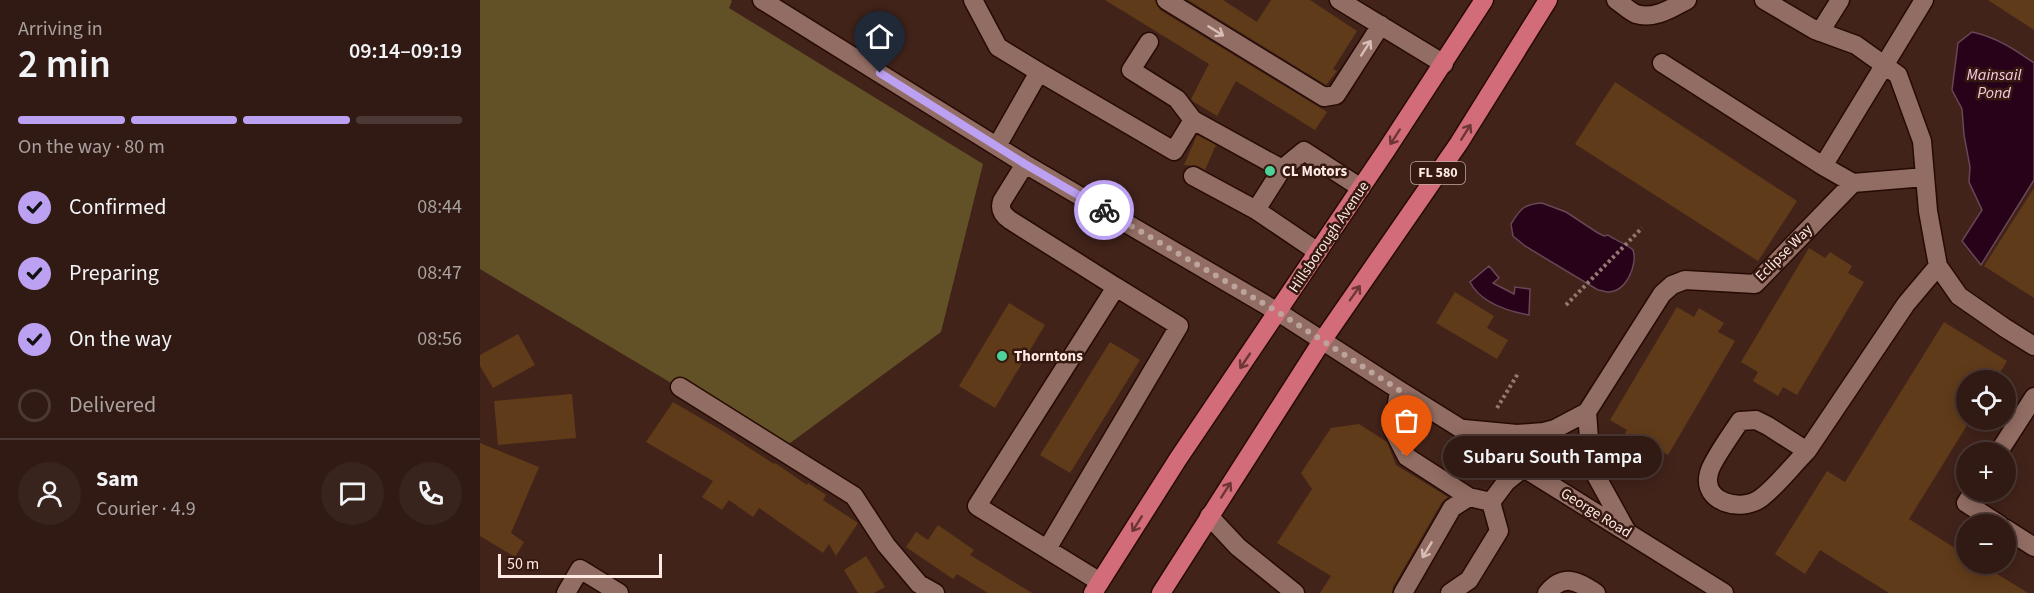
<!DOCTYPE html>
<html lang="en">
<head>
<meta charset="utf-8">
<style>
	body { margin:0; font-family:"Source Sans 3",sans-serif; background:#39231d; color:#f1f3f6; height:100vh; display:flex; flex-direction:column; font-size:22px; white-space:nowrap }
	* { box-sizing:border-box; margin:0 }
	p { font-size:20px; color:#a8a1a0 }
	.icon { flex:none; width:33px; height:33px; fill:none; stroke:currentColor; stroke-width:2; stroke-linecap:round; stroke-linejoin:round }
	.map { position:relative; flex:1; overflow:hidden }
	.details { display:flex; flex-direction:column; background:#311a14; width:480px }
	.details>* { flex:none }
	.tools { position:absolute; left:1476px; top:370px; display:grid; gap:12px }
	.tools a { display:grid; place-items:center; width:60px; height:60px; border-radius:50%; background:#311a14; box-shadow:0 3px 15px #0003,0 0 0 2px #4c3834; font-size:30px }
	.scale { position:absolute; left:18px; bottom:15px; width:164px; box-sizing:border-box; padding-left:6px; border:3px solid #fee9e3; border-top:0; font-size:16px; line-height:21px; white-space:nowrap; color:#fee9e3; -webkit-text-stroke:4px #361911; paint-order:stroke }
	.pin { position:absolute; display:grid; place-items:center; width:51px; height:51px; color:#fff; margin:-62px -26px; border-radius:50% 50% 50% 0; rotate:-45deg; box-shadow:0 0 6px #0007 }
	.pin .icon { rotate:45deg }
	.courier { position:absolute; display:grid; place-items:center; width:60px; height:60px; margin:-30px; border:4px solid #bca0f2; border-radius:50%; background:#fff; color:#222; box-shadow:0 2px 8px #0007 }
	.bubble { position:absolute; height:42px; border-radius:21px; background:#311a14; box-shadow:0 3px 15px #0003,0 0 0 2px #4c3834; font-size:20px; font-weight:600; line-height:42px; text-align:center }
	.summary em { font-style:normal; font-weight:600 }
	.summary div { display:flex; flex-direction:column-reverse }
	.summary { display:flex; align-items:center; justify-content:space-between; height:102px; padding:0 18px }
	h1 { font-size:39px; font-weight:600; line-height:45px }
	.bar { display:grid; grid-template-columns:repeat(4,1fr); gap:9px 6px; align-content:center; height:72px; padding:0 18px }
	.bar i { height:8px; border-radius:4px; background:#4c3834 }
	.bar .current { background:#bca0f2 }
	.bar p { grid-column:span 4 }
	.line { display:flex; align-items:center; gap:15px; padding:0 18px; border-top:2px solid #4c3834 }
	.line div { flex:1 }
	.round { display:grid; place-items:center; flex:none; width:63px; height:63px; border-radius:32px; background:#39231d }
	ol { padding:0 18px; list-style:none }
	li { display:flex; align-items:center; gap:18px; height:66px }
	li p { margin-inline-start:auto }
	li .icon { padding:6px; border-radius:50%; background:#bca0f2; color:#111; stroke-width:4 }
	li:last-child { color:#a8a1a0 }
	li i { width:33px; height:33px; border:3px solid #4c3834; border-radius:50% }
	main { display:flex; flex:1; min-height:0 }
	.map>svg:first-child { display:block }
	.green { fill:#625026 }
	.water { fill:#270219; stroke:#684756; stroke-width:1.5 }
	.building { fill:#603b19 }
	.lines { fill:none; stroke-linecap:round; stroke-linejoin:round }
	.minor-casing { stroke:#260b04; stroke-width:21 }
	.major-casing { stroke:#260b04; stroke-width:21 }
	.path { stroke:#937971; stroke-width:4; stroke-dasharray:3 3; stroke-linecap:butt }
	.minor { stroke:#926d63; stroke-width:18 }
	.major { stroke:#d36c79; stroke-width:18 }
	.oneway { stroke:#d8beb6 }
	.oneway2 { stroke:#6d3635 }
	.done { stroke:#bca49d; stroke-width:6; stroke-dasharray:0 10.8 }
	.route { stroke:#bca0f2; stroke-width:8 }
	.poi-dot { fill:#4cd39a; stroke:#361911; stroke-width:2 }
	.labels { text-anchor:middle; dominant-baseline:central; stroke-width:5; stroke-linejoin:round; paint-order:stroke }
	.shield { fill:#361911; stroke:#c2aba4; stroke-width:1.5 }
	.shield-label { font-size:14px; font-weight:bold; fill:#fee9e3 }
	.poi-label { font-size:15px; font-weight:bold; fill:#fee9e3; stroke:#361911; text-anchor:start }
	.street-label { font-size:15px; fill:#fee9e3; stroke:#361911 }
	.water-label { font-size:16px; font-style:italic; fill:#f8c9e2; stroke:#361911 }
</style>
</head>
<body>
<main>
<section class="details">
<div class="summary"><div><h1>2 min</h1><p>Arriving in</p></div><em>09:14–09:19</em></div>
<div class="bar"><i class="current"></i><i class="current"></i><i class="current"></i><i></i><p>On the way · 80 m</p></div>
<ol>
<li><svg class="icon" aria-label="check" viewBox="0 0 24 24"><path d="M5 12l5 5 9-10"/></svg>Confirmed<p>08:44</p></li>
<li><svg class="icon" aria-label="check" viewBox="0 0 24 24"><path d="M5 12l5 5 9-10"/></svg>Preparing<p>08:47</p></li>
<li><svg class="icon" aria-label="check" viewBox="0 0 24 24"><path d="M5 12l5 5 9-10"/></svg>On the way<p>08:56</p></li>
<li><i></i>Delivered</li>
</ol>
<div class="line" style="height:108px"><a class="round"><svg class="icon" aria-label="person" viewBox="0 0 24 24"><circle cx="12" cy="8" r="4"/><path d="M4 21q1-7 8-7t8 7"/></svg></a><div><b>Sam</b><p>Courier · 4.9</p></div><a class="round"><svg class="icon" aria-label="chat" viewBox="0 0 24 24"><path d="M4 5h16v11H9l-5 4z"/></svg></a><a class="round"><svg class="icon" aria-label="phone" viewBox="0 0 24 24"><path d="M5 4h4l2 5-3 2q2 4 5 5l2-3 5 2v4C11 20 4 13 5 4z"/></svg></a></div>
</section>
<div class="map">
<svg width="1554" height="593" viewBox="0 0 1554 593">
	<rect width="100%" height="100%" fill="#41231a"/>
	<path class="green" d="M 0,0 L 250,0 L 252,1 L 249,8 L 503,164 L 461,332 L 302,449 L 0,269 Z"/>
	<path class="water" d="M 1492,32 C 1516,37 1534,49 1554,63 L 1554,180 L 1501,265 L 1482,241 L 1502,210 L 1489,182 L 1490,167 L 1484,135 L 1482,109 L 1472,90 L 1478,43 Z
		M 1062,203 L 1086,212 L 1118,233 L 1124,236 L 1128,235 C 1136,241 1146,243 1153,250 C 1158,265 1146,292 1128,292 C 1125,292 1121,290 1118,290 L 1045,246 L 1033,236 L 1031,224 C 1040,209 1044,204 1062,203 Z
		M 1009,266 L 1019,278 L 1013,283 L 1034,294 L 1035,287 L 1050,289 L 1049,315 C 1027,311 1000,302 990,282 Z"/>
	<path class="building" d="M 625,0 L 675,0 L 680,10 L 847,112 L 835,130 L 756,81 L 737,116 L 714,102 L 711,99 L 729,64 Z
		M 708,0 L 743,0 L 777,22 L 791,0 L 830,0 L 877,31 L 853,69 L 857,71 L 846,85 Z
		M 1508,0 L 1554,0 L 1554,30 Z
		M 1135,82 L 1317,201 L 1278,261 L 1095,144 Z
		M 717,135 L 736,145 L 725,170 L 718,166 L 704,165 Z
		M 1554,188 L 1554,298 L 1504,266 Z
		M 1329,248 L 1345,258 L 1350,252 L 1372,266 L 1368,273 L 1384,282 L 1317,395 L 1303,387 L 1298,396 L 1273,381 L 1278,372 L 1261,362 Z
		M 975,292 L 1014,316 L 1007,328 L 1028,340 L 1017,359 L 956,323 Z
		M 529,303 L 565,325 L 515,408 L 479,386 Z
		M 1197,307 L 1214,317 L 1219,308 L 1244,323 L 1238,332 L 1255,341 L 1188,455 L 1172,446 L 1167,454 L 1142,439 L 1147,430 L 1130,420 Z
		M 1464,322 L 1527,361 L 1515,381 L 1486,381 L 1486,427 L 1429,519 L 1486,555 L 1486,564 L 1501,564 L 1548,593 L 1409,593 L 1340,550 L 1325,574 L 1295,554 L 1347,471 L 1365,482 Z
		M 38,334 L 55,365 L 13,388 L 0,366 L 0,355 Z
		M 630,342 L 660,360 L 590,473 L 560,455 Z
		M 92,394 L 96,438 L 18,445 L 14,401 Z
		M 193,402 L 246,433 L 294,464 L 295,463 L 327,485 L 328,483 L 346,495 L 343,500 L 378,523 L 356,556 L 349,544 L 343,553 L 279,508 L 273,517 L 249,500 L 242,510 L 222,497 L 233,481 L 166,442 Z
		M 879,424 L 907,442 L 916,465 L 968,497 L 962,502 L 913,587 L 912,593 L 840,593 L 851,576 L 797,543 L 832,489 L 821,473 L 851,428 Z
		M 0,443 L 59,467 L 31,533 L 44,542 L 35,557 L 0,536 Z
		M 458,525 L 494,550 L 490,555 L 552,593 L 508,593 L 477,574 L 473,579 L 426,547 L 436,532 L 448,540 Z
		M 386,556 L 405,587 L 394,593 L 378,593 L 364,570 Z"/>
	<g class="lines">
		<g class="minor-casing">
			<path id="minor" d="M 282,0 L 545,164 L 798,312 L 919,390 L 1244,593
				M 493,0 L 518,47 L 559,72
				M 686,0 L 844,97 L 856,95 L 901,25
				M 859,0 L 964,64
				M 1136,0 C 1142,4 1149,11 1156,14 C 1174,20 1192,8 1207,0
				M 1284,0 L 1335,30 L 1376,45 L 1418,75 L 1442,141 L 1448,211 L 1458,266 L 1479,296 L 1525,328 L 1554,346
				M 1340,32 L 1360,0
				M 669,42 L 651,70 L 697,99 L 713,120 L 802,169 L 824,151 L 881,188
				M 1182,63 L 1343,166 L 1444,0
				M 517,146 L 559,72 L 694,151 L 713,120
				M 545,164 L 522,201 C 519,210 523,215 530,220 L 636,287 L 497,506 L 620,582
				M 1343,166 L 1373,183 L 1445,177
				M 802,169 L 776,210 L 838,252
				M 713,176 L 776,210
				M 200,387 L 374,496 L 406,545 L 439,584 L 455,593
				M 919,390 L 913,430 L 927,457 L 989,497 L 1011,502 L 1026,482 L 1043,468
				M 1107,412 L 1110,452 L 1114,472 L 1146,530
				M 984,429 L 1037,434 L 1064,432 L 1075,429 L 1107,412 L 1182,294 L 1192,285 L 1205,280 L 1275,284 L 1373,183
				M 1327,451 C 1312,466 1297,486 1281,498 C 1261,513 1221,502 1229,473 C 1231,462 1253,432 1260,421 L 1276,420 L 1288,426 L 1327,451 L 1426,304 L 1458,266
				M 1518,453 L 1554,397
				M 1493,492 L 1486,503 L 1520,525
				M 729,516 L 758,547 L 815,593
				M 1526,529 L 1554,547
				M 567,549 L 699,326 L 636,287
				M 86,593 L 100,569 L 139,593
				M 923,593 L 972,508 L 989,497
				M 970,593 L 989,580 L 1019,531 L 1011,502
				M 1067,593 C 1084,573 1097,581 1116,593"/>
		</g>
		<g class="major-casing">
			<path id="major" d="M 613,593 L 698,459 L 907,149 L 1004,0
				M 681,593 L 842,341 L 979,143 L 1068,0"/>
		</g>
		<path class="path" d="M 1086,305 L 1162,228
			M 1017,408 L 1039,372"/>
		<use href="#minor" class="minor"/>
		<use href="#major" class="major"/>
	</g>
	<defs><path id="oneway-shaft" d="M-6 0H5M1.5-3L5.5 0L1.5 3" fill="none" stroke-width="1.6" stroke-linecap="round" stroke-linejoin="round" transform="scale(1.5)"/></defs>
	<g class="oneway">
		<use href="#oneway-shaft" transform="translate(736 31) rotate(32)"/>
		<use href="#oneway-shaft" transform="translate(886 48) rotate(-57)"/>
		<use href="#oneway-shaft" transform="translate(947 550) rotate(121)"/>
	</g>
	<g class="oneway2">
		<use href="#oneway-shaft" transform="translate(986 132) rotate(-58)"/>
		<use href="#oneway-shaft" transform="translate(915 137) rotate(123)"/>
		<use href="#oneway-shaft" transform="translate(875 293) rotate(-55)"/>
		<use href="#oneway-shaft" transform="translate(765 361) rotate(124)"/>
		<use href="#oneway-shaft" transform="translate(746 490) rotate(-57)"/>
		<use href="#oneway-shaft" transform="translate(657 524) rotate(122)"/>
	</g>
	<g class="lines">
		<path class="done" d="M 624,210 L 798,312 L 919,390 L 913,430 L 927,457"/>
		<path class="route" d="M 400,73 L 545,164 L 624,210"/>
	</g>
	<g class="poi-dot">
		<circle cx="790" cy="171" r="6"/>
		<circle cx="522" cy="356" r="6"/>
	</g>
	<g class="labels">
		<rect class="shield" x="931" y="162" width="54" height="22" rx="4.5"/>
		<g class="shield-label">
			<text x="958" y="173">FL 580</text>
		</g>
		<g class="poi-label">
			<text x="802" y="171">CL Motors</text>
			<text x="534" y="356">Thorntons</text>
		</g>
		<g class="street-label">
			<text transform="translate(849 237) rotate(-56)">Hillsborough Avenue</text>
			<text transform="translate(1304 253) rotate(-45)">Eclipse Way</text>
			<text transform="translate(1116 513) rotate(32)">George Road</text>
		</g>
		<g class="water-label">
			<text x="1514" y="75">Mainsail<tspan x="1514" dy="18">Pond</tspan></text>
		</g>
	</g>
</svg>
<div class="tools">
<a><svg class="icon" aria-label="locate" viewBox="0 0 24 24"><circle cx="12" cy="12" r="6"/><path d="M12 2v4M12 18v4M2 12h4M18 12h4"/></svg></a>
<a>+</a>
<a>−</a>
</div>
<div class="scale">50 m</div>
<div class="pin" style="left:927px;top:457px;background:#ea580c"><svg class="icon" aria-label="bag" viewBox="0 0 24 24"><path d="M5 8h14l-1 12H6zM9 8a3 3 0 0 1 6 0"/></svg></div>
<div class="pin" style="left:400px;top:73px;background:#1f2937"><svg class="icon" aria-label="home" viewBox="0 0 24 24"><path d="M3 11l9-7 9 7M6 9v11h12V9"/></svg></div>
<div class="courier" style="left:624px;top:210px"><svg class="icon" aria-label="bike" viewBox="0 0 24 24"><circle cx="6" cy="16" r="4"/><circle cx="18" cy="16" r="4"/><path d="M6 16l4-8h5l3 8M10 8l3 8H6M13 5h3"/></svg></div>
<div class="bubble" style="left:963px;top:436px;width:219px">Subaru South Tampa</div>
</div>
</main>
</body>
</html>
